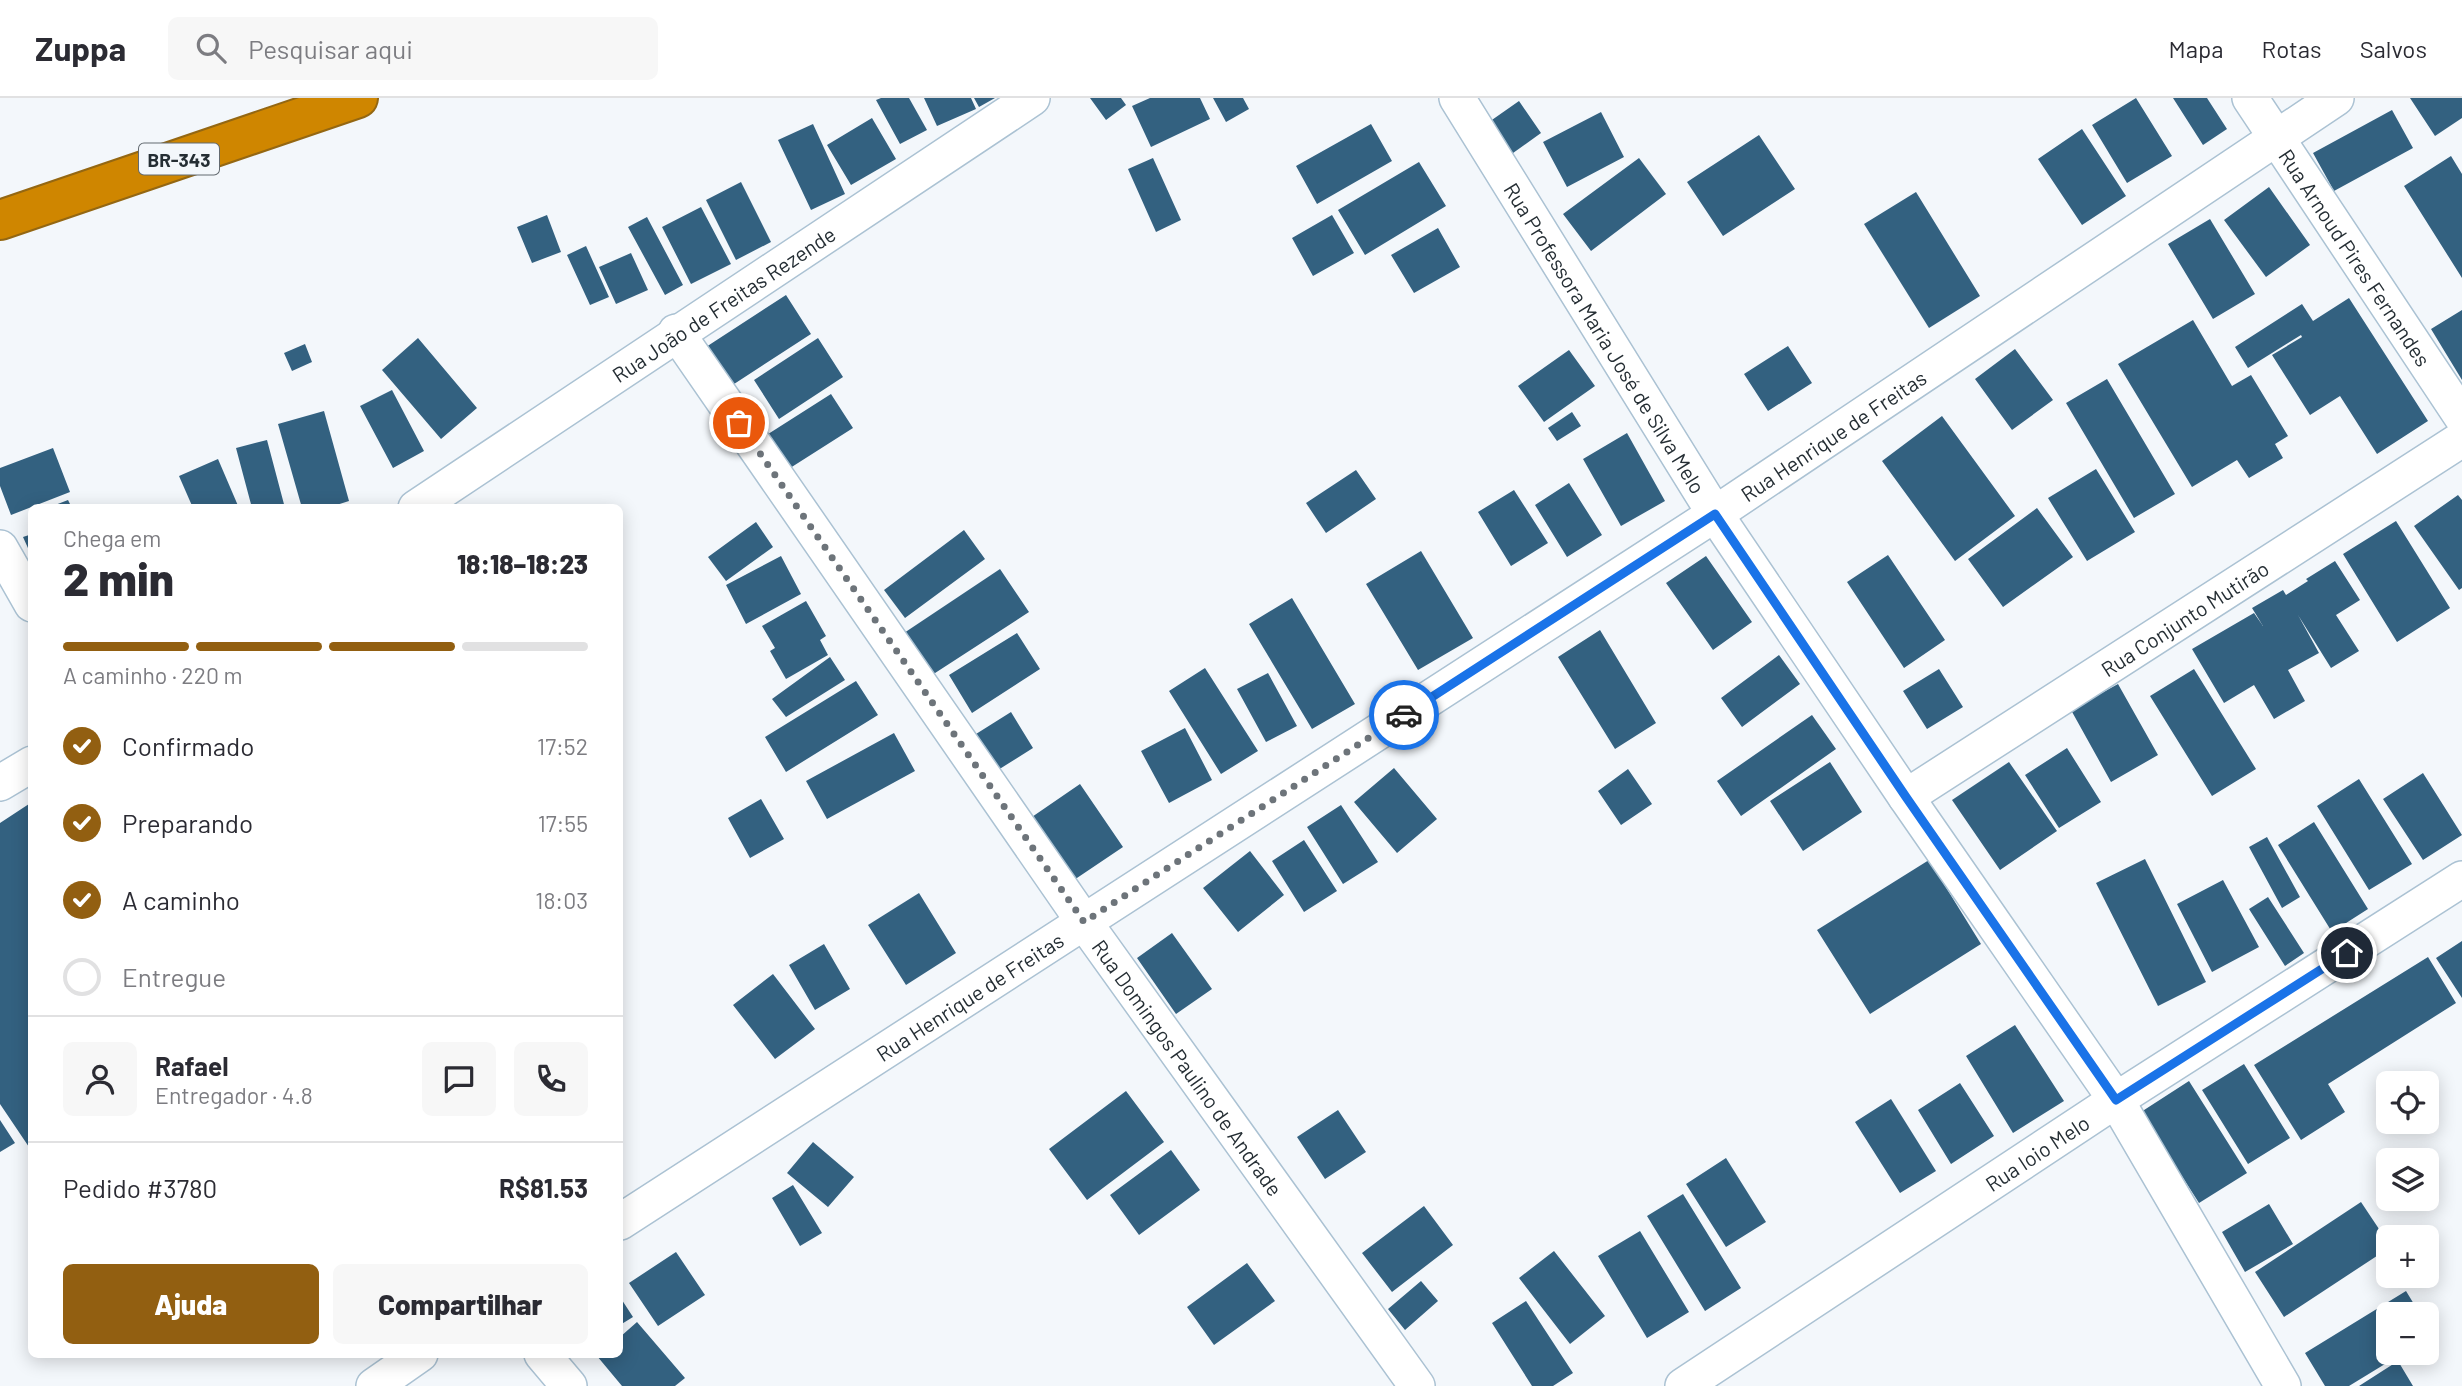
<!DOCTYPE html>
<html lang="pt">
<head>
<meta charset="utf-8">
<style>
	body { margin:0; font-family:Barlow,sans-serif; background:#f7f7f7; color:#2b2b33; height:100vh; display:flex; flex-direction:column; font-size:26px; white-space:nowrap }
	* { box-sizing:border-box; margin:0 }
	p { font-size:23px; color:#7c7c81 }
	.icon { flex:none; width:38px; height:38px; fill:none; stroke:currentColor; stroke-width:2; stroke-linecap:round; stroke-linejoin:round }
	.map { position:relative; flex:1; overflow:hidden }
	.side { position:absolute; left:28px; top:406px; width:595px; height:854px; display:flex; flex-direction:column; background:#fff; border-radius:10px; box-shadow:0 4px 18px #0003 }
	.side>* { flex:none }
	.tools { position:absolute; left:2376px; top:973px; display:grid; gap:14px }
	.tools a { display:grid; place-items:center; width:63px; height:63px; border-radius:10px; background:#fff; box-shadow:0 4px 18px #0003; font-size:35px }
	.pin { position:absolute; display:grid; place-items:center; width:60px; height:60px; color:#fff; margin:-30px; border:4px solid #fff; border-radius:50%; box-shadow:0 2px 7px #0007 }
	.courier { position:absolute; display:grid; place-items:center; width:70px; height:70px; margin:-35px; border:5px solid #1a73e8; border-radius:50%; background:#fff; color:#222; box-shadow:0 2px 9px #0007 }
	.headline em { font-style:normal; font-weight:800 }
	.headline div { display:flex; flex-direction:column-reverse }
	.headline { display:flex; align-items:center; justify-content:space-between; height:119px; padding:0 35px }
	h1 { font-size:46px; font-weight:800; line-height:52px }
	.bar { display:grid; grid-template-columns:repeat(4,1fr); gap:10px 7px; align-content:center; height:84px; padding:0 35px }
	.bar i { height:9px; border-radius:5px; background:#e1e1e2 }
	.bar .active { background:#925f11 }
	.bar p { grid-column:span 4 }
	.line { display:flex; align-items:center; gap:18px; padding:0 35px; border-top:2px solid #e1e1e2 }
	.line div { flex:1 }
	.round { display:grid; place-items:center; flex:none; width:74px; height:74px; border-radius:10px; background:#f7f7f7 }
	ol { padding:0 35px; list-style:none }
	li { display:flex; align-items:center; gap:21px; height:77px }
	li p { margin-inline-start:auto }
	li .icon { padding:7px; border-radius:50%; background:#925f11; color:#fff; stroke-width:4 }
	li:last-child { color:#7c7c81 }
	li i { width:38px; height:38px; border:4px solid #e1e1e2; border-radius:50% }
	.action { display:flex; gap:14px; margin-top:auto; padding:14px 35px }
	.action a { flex:1; height:80px; border-radius:10px; background:#925f11; color:#fff; font-size:28px; font-weight:800; line-height:80px; text-align:center }
	.action a+a { background:#f7f7f7; color:#2b2b33 }
	header { display:flex; align-items:center; gap:42px; box-sizing:border-box; height:98px; padding:0 35px; background:#fff; border-bottom:2px solid #e1e1e2 }
	header strong { font-size:33px }
	nav { display:flex; gap:38px; margin-inline-start:auto; font-size:24px }
	.search { width:490px; height:63px; background:#f7f7f7; display:flex; align-items:center; gap:18px; box-sizing:border-box; padding:0 24px; border-radius:10px; color:#7c7c81; font-size:26px }
	.map>svg:first-child { display:block }
	.building { fill:#336180 }
	.lines { fill:none; stroke-linecap:round; stroke-linejoin:round }
	.street-casing { stroke:#abc2d3; stroke-width:38 }
	.highway-casing { stroke:#946712; stroke-width:42 }
	.street { stroke:#fff; stroke-width:35 }
	.highway { stroke:#cf8600; stroke-width:38 }
	.done { stroke:#6d747a; stroke-width:7; stroke-dasharray:0 12.6 }
	.route { stroke:#1a73e8; stroke-width:9 }
	.labels { text-anchor:middle; dominant-baseline:central; stroke-width:7; stroke-linejoin:round; paint-order:stroke }
	.shield { fill:#f3f7fb; stroke:#636a70; stroke-width:2 }
	.shield-label { font-size:19px; font-weight:bold; fill:#252e34 }
	.street-label { font-size:21px; fill:#252e34; stroke:#f3f7fb }
</style>
</head>
<body>
<header>
<strong>Zuppa</strong>
<div class="search"><svg class="icon" aria-label="search" viewBox="0 0 24 24"><circle cx="10" cy="10" r="6"/><path d="M15 15l6 6"/></svg>Pesquisar aqui</div>
<nav><a>Mapa</a><a>Rotas</a><a>Salvos</a></nav>
</header>
<div class="map">
<svg width="2462" height="1288" viewBox="0 0 2462 1288">
	<rect width="100%" height="100%" fill="#f3f7fb"/>
	<path class="building" d="M 881,0 L 909,0 L 927,32 L 900,46 L 876,2 Z
		M 924,0 L 971,0 L 976,11 L 937,28 Z
		M 974,0 L 995,0 L 979,9 Z
		M 1090,0 L 1121,0 L 1126,7 L 1106,22 Z
		M 1150,0 L 1200,0 L 1210,21 L 1151,49 L 1132,8 Z
		M 1213,0 L 1243,0 L 1249,11 L 1226,24 Z
		M 2136,0 L 2172,58 L 2127,85 L 2092,27 Z
		M 2173,0 L 2207,0 L 2227,31 L 2203,47 Z
		M 2410,0 L 2462,0 L 2462,20 L 2435,38 Z
		M 1519,3 L 1541,35 L 1492,70 L 1469,38 Z
		M 2392,12 L 2413,50 L 2334,93 L 2313,55 Z
		M 1601,14 L 1624,59 L 1567,89 L 1543,44 Z
		M 872,20 L 896,61 L 851,87 L 827,47 Z
		M 813,26 L 845,96 L 811,112 L 778,42 Z
		M 1371,26 L 1392,63 L 1317,106 L 1296,68 Z
		M 2082,31 L 2126,98 L 2082,127 L 2038,61 Z
		M 1759,37 L 1795,91 L 1723,138 L 1687,84 Z
		M 2451,58 L 2462,76 L 2462,180 L 2404,88 Z
		M 1153,60 L 1181,122 L 1156,134 L 1128,71 Z
		M 1639,60 L 1666,96 L 1591,153 L 1563,116 Z
		M 1419,64 L 1446,108 L 1365,157 L 1338,112 Z
		M 741,84 L 771,144 L 736,162 L 706,102 Z
		M 2269,89 L 2310,147 L 2266,179 L 2224,122 Z
		M 1916,94 L 1980,198 L 1929,230 L 1864,126 Z
		M 701,109 L 731,166 L 691,186 L 662,129 Z
		M 547,117 L 561,154 L 532,165 L 517,129 Z
		M 1332,117 L 1354,155 L 1313,178 L 1292,140 Z
		M 647,119 L 683,187 L 665,197 L 628,129 Z
		M 2210,121 L 2255,196 L 2213,221 L 2168,146 Z
		M 1438,130 L 1460,169 L 1414,195 L 1391,157 Z
		M 586,148 L 609,199 L 590,207 L 567,157 Z
		M 631,155 L 648,192 L 616,206 L 599,169 Z
		M 786,197 L 811,236 L 731,288 L 706,249 Z
		M 2349,200 L 2428,323 L 2377,356 L 2340,298 L 2310,317 L 2272,257 L 2302,239 L 2301,237 L 2248,270 L 2235,249 L 2302,206 L 2313,223 Z
		M 2462,212 L 2462,282 L 2431,231 Z
		M 2193,222 L 2232,288 L 2251,277 L 2288,338 L 2275,346 L 2283,360 L 2249,380 L 2237,362 L 2192,389 L 2118,266 Z
		M 418,240 L 477,310 L 441,341 L 382,272 Z
		M 818,240 L 843,279 L 779,321 L 754,282 Z
		M 305,246 L 312,264 L 292,273 L 284,255 Z
		M 1788,248 L 1812,285 L 1768,313 L 1744,276 Z
		M 2015,251 L 2053,302 L 2012,332 L 1975,281 Z
		M 1569,252 L 1595,288 L 1544,324 L 1518,288 Z
		M 2107,281 L 2175,396 L 2134,420 L 2066,305 Z
		M 392,292 L 424,353 L 393,370 L 360,308 Z
		M 831,296 L 853,330 L 787,372 L 765,338 Z
		M 324,313 L 349,403 L 327,410 L 302,410 L 278,326 Z
		M 1572,314 L 1581,328 L 1557,343 L 1548,330 Z
		M 1942,318 L 2015,418 L 1955,463 L 1882,363 Z
		M 1627,335 L 1665,403 L 1621,428 L 1583,361 Z
		M 267,342 L 285,410 L 252,410 L 236,350 Z
		M 53,350 L 70,394 L 11,417 L 0,388 L 0,370 Z
		M 218,361 L 239,410 L 193,410 L 179,378 Z
		M 2096,371 L 2135,434 L 2087,463 L 2048,400 Z
		M 1356,372 L 1376,401 L 1326,435 L 1306,405 Z
		M 1569,385 L 1602,437 L 1567,459 L 1535,407 Z
		M 1514,392 L 1548,445 L 1511,468 L 1478,414 Z
		M 2458,397 L 2462,402 L 2462,490 L 2459,492 L 2414,428 Z
		M 68,402 L 72,410 L 50,410 L 50,409 Z
		M 2037,410 L 2073,459 L 2003,509 L 1968,461 Z
		M 2396,423 L 2450,510 L 2397,544 L 2343,456 Z
		M 756,424 L 773,449 L 726,483 L 708,459 Z
		M 964,432 L 985,461 L 905,520 L 884,492 Z
		M 32,436 L 32,459 L 23,439 Z
		M 1421,453 L 1473,540 L 1418,572 L 1366,486 Z
		M 1888,457 L 1945,542 L 1904,570 L 1847,484 Z
		M 781,458 L 801,496 L 746,526 L 726,487 Z
		M 1706,458 L 1752,524 L 1713,552 L 1666,485 Z
		M 2335,463 L 2360,502 L 2336,517 L 2359,553 L 2331,570 L 2298,517 L 2319,555 L 2288,572 L 2305,603 L 2274,621 L 2254,587 L 2224,605 L 2192,551 L 2254,515 L 2263,528 L 2252,510 L 2283,492 L 2286,497 L 2308,483 L 2306,481 Z
		M 1000,471 L 1029,514 L 932,577 L 904,535 Z
		M 1292,500 L 1355,606 L 1312,631 L 1249,526 Z
		M 806,503 L 826,538 L 820,542 L 828,557 L 786,581 L 770,553 L 775,550 L 762,528 Z
		M 1600,532 L 1656,625 L 1615,651 L 1558,559 Z
		M 1017,535 L 1040,571 L 972,615 L 949,577 Z
		M 1779,557 L 1800,586 L 1742,629 L 1721,600 Z
		M 830,559 L 845,582 L 786,619 L 772,601 Z
		M 1205,570 L 1258,653 L 1221,676 L 1169,593 Z
		M 1939,571 L 1963,609 L 1927,631 L 1903,593 Z
		M 2194,571 L 2256,671 L 2212,698 L 2150,598 Z
		M 1268,575 L 1297,628 L 1266,644 L 1237,591 Z
		M 856,583 L 878,617 L 786,674 L 765,639 Z
		M 2118,586 L 2158,657 L 2111,684 L 2071,612 Z
		M 1011,614 L 1033,650 L 998,672 L 976,636 Z
		M 1812,617 L 1836,651 L 1741,718 L 1717,683 Z
		M 1185,630 L 1212,682 L 1169,705 L 1141,653 Z
		M 894,635 L 915,673 L 827,721 L 806,683 Z
		M 2067,650 L 2101,704 L 2059,730 L 2025,677 Z
		M 1830,664 L 1862,714 L 1803,753 L 1770,703 Z
		M 2009,664 L 2057,733 L 2000,772 L 1952,702 Z
		M 1394,670 L 1437,721 L 1397,755 L 1354,704 Z
		M 1628,671 L 1652,706 L 1621,727 L 1598,693 Z
		M 2423,675 L 2462,737 L 2423,762 L 2383,701 Z
		M 2359,681 L 2412,766 L 2369,792 L 2317,708 Z
		M 1080,686 L 1123,749 L 1071,784 L 1029,721 Z
		M 761,701 L 784,741 L 750,760 L 728,720 Z
		M 32,704 L 32,1047 L 29,1049 L 0,1006 L 0,725 Z
		M 1341,707 L 1378,764 L 1343,786 L 1307,729 Z
		M 2314,724 L 2368,811 L 2332,834 L 2278,747 Z
		M 2267,739 L 2300,799 L 2282,810 L 2249,749 Z
		M 1304,742 L 1337,793 L 1304,814 L 1272,763 Z
		M 1250,753 L 1284,797 L 1238,834 L 1203,790 Z
		M 2145,761 L 2206,884 L 2158,908 L 2096,785 Z
		M 1929,762 L 1981,846 L 1870,916 L 1817,832 Z
		M 2223,782 L 2259,849 L 2212,874 L 2177,806 Z
		M 919,795 L 956,855 L 906,887 L 868,827 Z
		M 2268,799 L 2304,855 L 2285,868 L 2249,811 Z
		M 1172,835 L 1212,891 L 1176,916 L 1137,860 Z
		M 2462,843 L 2462,900 L 2436,860 Z
		M 824,846 L 850,891 L 815,912 L 789,867 Z
		M 2428,859 L 2456,905 L 2328,986 L 2345,1014 L 2301,1042 L 2254,967 Z
		M 773,876 L 815,931 L 775,961 L 733,907 Z
		M 2015,927 L 2064,1003 L 2013,1035 L 1966,958 Z
		M 2244,966 L 2290,1040 L 2248,1066 L 2202,992 Z
		M 2189,983 L 2247,1075 L 2199,1105 L 2141,1014 Z
		M 1960,985 L 1994,1038 L 1951,1066 L 1918,1012 Z
		M 1126,993 L 1164,1044 L 1087,1102 L 1049,1051 Z
		M 1891,1001 L 1936,1073 L 1900,1095 L 1855,1024 Z
		M 1338,1012 L 1366,1054 L 1325,1081 L 1297,1039 Z
		M 0,1022 L 15,1045 L 0,1054 Z
		M 813,1044 L 854,1079 L 828,1109 L 787,1075 Z
		M 1171,1052 L 1200,1092 L 1139,1137 L 1110,1097 Z
		M 1726,1060 L 1766,1124 L 1726,1149 L 1686,1086 Z
		M 793,1087 L 822,1135 L 800,1148 L 772,1100 Z
		M 1683,1096 L 1741,1190 L 1705,1213 L 1647,1118 Z
		M 2361,1104 L 2389,1146 L 2389,1150 L 2284,1219 L 2255,1174 Z
		M 2269,1106 L 2293,1146 L 2245,1174 L 2222,1134 Z
		M 1424,1108 L 1453,1147 L 1392,1194 L 1362,1155 Z
		M 1640,1133 L 1689,1214 L 1647,1240 L 1598,1158 Z
		M 1554,1153 L 1605,1218 L 1570,1246 L 1519,1180 Z
		M 676,1154 L 705,1197 L 658,1228 L 629,1185 Z
		M 1247,1165 L 1275,1203 L 1214,1247 L 1187,1209 Z
		M 1421,1183 L 1438,1203 L 1405,1232 L 1388,1211 Z
		M 2406,1193 L 2420,1216 L 2389,1216 L 2389,1255 L 2403,1255 L 2349,1288 L 2325,1288 L 2305,1255 Z
		M 620,1199 L 633,1219 L 620,1227 Z
		M 1526,1203 L 1573,1275 L 1553,1288 L 1532,1288 L 1492,1225 Z
		M 637,1224 L 685,1280 L 675,1288 L 622,1288 L 597,1258 L 620,1256 L 620,1239 Z
		M 2398,1263 L 2413,1288 L 2359,1288 Z"/>
	<g class="lines">
		<g class="street-casing">
			<g id="street">
				<path id="s1" d="M 1457,0 L 1715,416 L 1906,699 L 2116,1002 L 2283,1288"/>
				<path id="s2" d="M 2250,0 L 2462,319"/>
				<path id="s3" d="M 676,234 L 1084,824 L 1417,1288"/>
				<path id="s4" d="M 416,410 L 1032,0"/>
				<path d="M 0,450 L 32,506"/>
				<path d="M 0,685 L 32,666"/>
				<path id="s5" d="M 1906,699 L 2462,341"/>
				<path id="s6" d="M 620,1124 L 1715,416 L 2336,0"/>
				<path d="M 542,1256 L 569,1288"/>
				<path d="M 374,1288 L 420,1256"/>
				<path id="s7" d="M 1683,1288 L 2116,1002 L 2462,781"/>
			</g>
		</g>
		<g class="highway-casing">
			<path id="highway" d="M 0,122 L 358,0"/>
		</g>
		<use href="#street" class="street"/>
		<use href="#highway" class="highway"/>
	</g>
	<g class="lines">
		<path class="done" d="M 739,325 L 1084,824 L 1404,617"/>
		<path class="route" d="M 1404,617 L 1715,416 L 1906,699 L 2116,1002 L 2347,855"/>
	</g>
	<g class="labels">
		<rect class="shield" x="139" y="45.5" width="80" height="31" rx="5"/>
		<g class="shield-label">
			<text x="179" y="61">BR-343</text>
		</g>
		<g class="street-label">
			<text stroke="none"><textPath href="#s2" startOffset="191">Rua Arnoud Pires Fernandes</textPath></text>
			<text stroke="none"><textPath href="#s4" startOffset="369">Rua João de Freitas Rezende</textPath></text>
			<text stroke="none"><textPath href="#s1" startOffset="282">Rua Professora Maria José de Silva Melo</textPath></text>
			<text stroke="none"><textPath href="#s6" startOffset="1446">Rua Henrique de Freitas</textPath></text>
			<text stroke="none"><textPath href="#s5" startOffset="331">Rua Conjunto Mutirão</textPath></text>
			<text stroke="none"><textPath href="#s6" startOffset="416">Rua Henrique de Freitas</textPath></text>
			<text stroke="none"><textPath href="#s3" startOffset="896">Rua Domingos Paulino de Andrade</textPath></text>
			<text stroke="none"><textPath href="#s7" startOffset="424">Rua Ioio Melo</textPath></text>
		</g>
	</g>
</svg>
<div class="tools">
<a><svg class="icon" aria-label="locate" viewBox="0 0 24 24"><circle cx="12" cy="12" r="6"/><path d="M12 2v4M12 18v4M2 12h4M18 12h4"/></svg></a>
<a><svg class="icon" aria-label="layers" viewBox="0 0 24 24"><path d="M12 4l9 5-9 5-9-5zM3 14l9 5 9-5"/></svg></a>
<a>+</a>
<a>−</a>
</div>
<div class="pin" style="left:739px;top:325px;background:#ea580c"><svg class="icon" aria-label="bag" viewBox="0 0 24 24"><path d="M5 8h14l-1 12H6zM9 8a3 3 0 0 1 6 0"/></svg></div>
<div class="pin" style="left:2347px;top:855px;background:#1f2937"><svg class="icon" aria-label="home" viewBox="0 0 24 24"><path d="M3 11l9-7 9 7M6 9v11h12V9"/></svg></div>
<div class="courier" style="left:1404px;top:617px"><svg class="icon" aria-label="car" viewBox="0 0 24 24"><path d="M5 17H2v-5l4-1 3-4h7l3 4 3 1v5h-3M9 17h6M6 11h13"/><circle cx="7" cy="17" r="2"/><circle cx="17" cy="17" r="2"/></svg></div>
<section class="side">
<div class="headline"><div><h1>2 min</h1><p>Chega em</p></div><em>18:18–18:23</em></div>
<div class="bar"><i class="active"></i><i class="active"></i><i class="active"></i><i></i><p>A caminho · 220 m</p></div>
<ol>
<li><svg class="icon" aria-label="check" viewBox="0 0 24 24"><path d="M5 12l5 5 9-10"/></svg>Confirmado<p>17:52</p></li>
<li><svg class="icon" aria-label="check" viewBox="0 0 24 24"><path d="M5 12l5 5 9-10"/></svg>Preparando<p>17:55</p></li>
<li><svg class="icon" aria-label="check" viewBox="0 0 24 24"><path d="M5 12l5 5 9-10"/></svg>A caminho<p>18:03</p></li>
<li><i></i>Entregue</li>
</ol>
<div class="line" style="height:126px"><a class="round"><svg class="icon" aria-label="person" viewBox="0 0 24 24"><circle cx="12" cy="8" r="4"/><path d="M4 21q1-7 8-7t8 7"/></svg></a><div><b>Rafael</b><p>Entregador · 4.8</p></div><a class="round"><svg class="icon" aria-label="chat" viewBox="0 0 24 24"><path d="M4 5h16v11H9l-5 4z"/></svg></a><a class="round"><svg class="icon" aria-label="phone" viewBox="0 0 24 24"><path d="M5 4h4l2 5-3 2q2 4 5 5l2-3 5 2v4C11 20 4 13 5 4z"/></svg></a></div>
<div class="line" style="height:91px"><div>Pedido #3780</div><b>R$81.53</b></div>
<div class="action"><a>Ajuda</a><a>Compartilhar</a></div>
</section>
</div>
</body>
</html>
